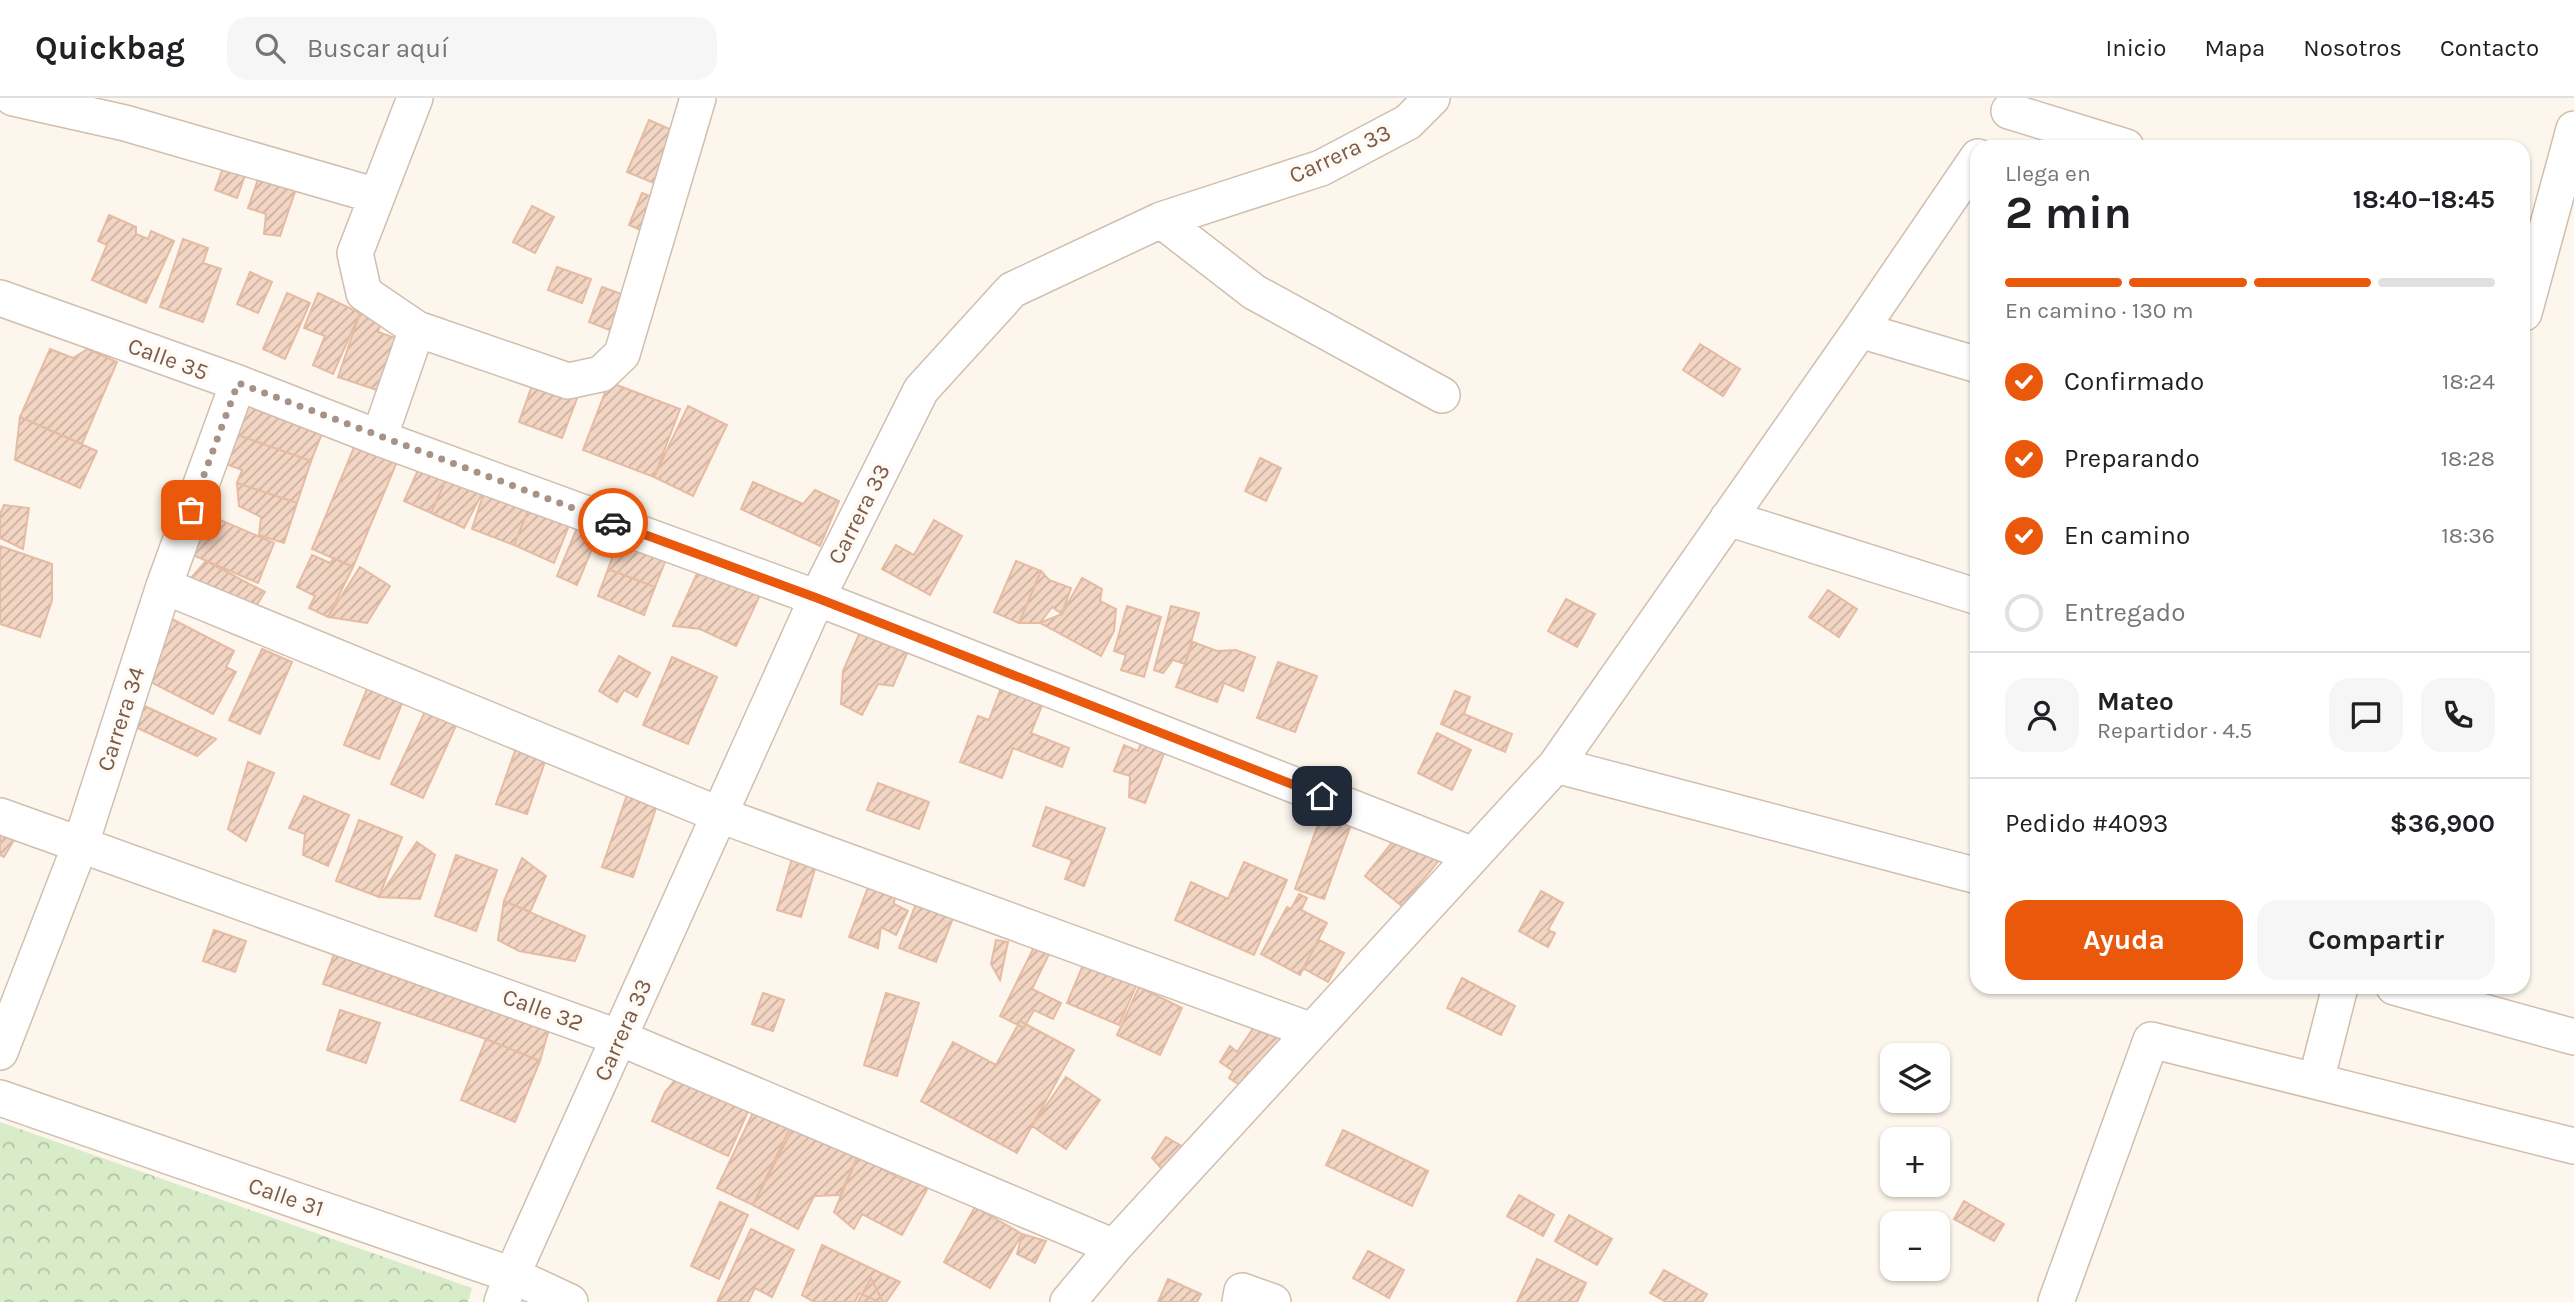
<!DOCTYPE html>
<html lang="es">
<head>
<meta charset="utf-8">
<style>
	body { margin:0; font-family:Karla,sans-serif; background:#f6f6f6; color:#202124; height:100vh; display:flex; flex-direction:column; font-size:26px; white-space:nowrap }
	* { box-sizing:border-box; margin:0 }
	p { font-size:23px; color:#757577 }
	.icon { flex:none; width:38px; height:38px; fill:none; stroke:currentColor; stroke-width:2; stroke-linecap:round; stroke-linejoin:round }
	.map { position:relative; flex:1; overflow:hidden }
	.side { position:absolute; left:1970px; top:42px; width:560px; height:854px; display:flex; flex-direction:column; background:#fff; border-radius:21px; box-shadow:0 2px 5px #0004 }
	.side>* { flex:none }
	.buttons { position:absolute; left:1880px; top:945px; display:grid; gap:14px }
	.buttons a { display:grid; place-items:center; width:70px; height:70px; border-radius:14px; background:#fff; box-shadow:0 2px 5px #0004; font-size:35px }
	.pin { position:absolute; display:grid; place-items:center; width:60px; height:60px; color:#fff; margin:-30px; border-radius:14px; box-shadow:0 4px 10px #0006 }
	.courier { position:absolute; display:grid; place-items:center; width:70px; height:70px; margin:-35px; border:5px solid #ea580c; border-radius:50%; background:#fff; color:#222; box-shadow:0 2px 9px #0007 }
	.head em { font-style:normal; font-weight:700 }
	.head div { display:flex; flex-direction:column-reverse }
	.head { display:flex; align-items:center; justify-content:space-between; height:119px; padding:0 35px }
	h1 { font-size:46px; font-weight:700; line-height:52px }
	.bar { display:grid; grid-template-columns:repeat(4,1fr); gap:10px 7px; align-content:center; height:84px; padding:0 35px }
	.bar i { height:9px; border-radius:5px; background:#e0e0e0 }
	.bar .current { background:#ea580c }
	.bar p { grid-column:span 4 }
	.line { display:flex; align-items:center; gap:18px; padding:0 35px; border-top:2px solid #e0e0e0 }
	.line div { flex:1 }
	.round { display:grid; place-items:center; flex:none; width:74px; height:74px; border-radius:21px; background:#f6f6f6 }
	ol { padding:0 35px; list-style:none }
	li { display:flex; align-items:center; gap:21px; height:77px }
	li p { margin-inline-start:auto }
	li .icon { padding:7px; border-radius:50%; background:#ea580c; color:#fff; stroke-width:4 }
	li:last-child { color:#757577 }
	li i { width:38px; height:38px; border:4px solid #e0e0e0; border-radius:50% }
	.primary-button { display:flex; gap:14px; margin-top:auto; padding:14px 35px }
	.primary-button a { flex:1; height:80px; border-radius:21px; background:#ea580c; color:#fff; font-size:28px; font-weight:700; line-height:80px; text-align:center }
	.primary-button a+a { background:#f6f6f6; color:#202124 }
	header { display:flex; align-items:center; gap:42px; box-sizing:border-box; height:98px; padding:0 35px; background:#fff; border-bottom:2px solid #e0e0e0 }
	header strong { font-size:33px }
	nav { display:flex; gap:38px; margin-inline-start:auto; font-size:24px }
	.search { width:490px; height:63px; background:#f6f6f6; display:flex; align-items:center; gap:18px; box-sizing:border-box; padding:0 24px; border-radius:21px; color:#757577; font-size:26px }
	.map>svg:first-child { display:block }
	.park { fill:url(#park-crowns) }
	.building { fill:url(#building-hatch); stroke:#e6bba3; stroke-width:2 }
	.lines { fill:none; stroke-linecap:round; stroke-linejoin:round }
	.street-casing { stroke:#d1beb0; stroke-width:38 }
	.street { stroke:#fff; stroke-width:35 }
	.done { stroke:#a89285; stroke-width:7; stroke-dasharray:0 12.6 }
	.route { stroke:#ea580c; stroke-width:9 }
	.labels { text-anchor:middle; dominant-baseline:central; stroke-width:7; stroke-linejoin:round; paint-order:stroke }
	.street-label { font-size:23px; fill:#7a5c4d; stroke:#fffaf3 }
</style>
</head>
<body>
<header>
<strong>Quickbag</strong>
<div class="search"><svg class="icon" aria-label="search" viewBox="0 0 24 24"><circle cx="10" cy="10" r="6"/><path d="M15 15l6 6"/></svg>Buscar aquí</div>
<nav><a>Inicio</a><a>Mapa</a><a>Nosotros</a><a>Contacto</a></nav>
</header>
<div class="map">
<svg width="2574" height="1204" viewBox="0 0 2574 1204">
	<defs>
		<pattern id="park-crowns" width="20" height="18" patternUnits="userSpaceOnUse" patternTransform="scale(1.75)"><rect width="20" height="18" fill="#d8ecc9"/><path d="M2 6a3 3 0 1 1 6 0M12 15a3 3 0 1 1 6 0" fill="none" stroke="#b4c2a5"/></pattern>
		<pattern id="building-hatch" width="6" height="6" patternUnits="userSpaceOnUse" patternTransform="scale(1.75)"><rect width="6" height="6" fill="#f3d5c3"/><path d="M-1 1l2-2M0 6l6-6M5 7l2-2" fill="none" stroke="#cab0a1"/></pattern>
	</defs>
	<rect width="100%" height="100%" fill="#fdf6ec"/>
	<path class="park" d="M 0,1024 L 472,1190 L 468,1204 L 0,1204 Z"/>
	<path class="building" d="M 649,22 L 683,37 L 661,88 L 627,74 Z
		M 227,59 L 249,66 L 237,100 L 215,92 Z
		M 262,70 L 299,82 L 280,138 L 264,136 L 266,116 L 248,110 Z
		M 642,95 L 662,103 L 649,136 L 629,127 Z
		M 532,108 L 554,119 L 535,155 L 513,144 Z
		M 109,117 L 136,129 L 136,136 L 148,141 L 151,133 L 174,143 L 146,205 L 92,182 L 107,147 L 98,143 Z
		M 183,141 L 208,150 L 203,165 L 221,171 L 203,224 L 160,209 Z
		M 557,169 L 591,181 L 582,205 L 548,192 Z
		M 250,174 L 272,184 L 258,215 L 237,206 Z
		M 602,189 L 630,199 L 617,235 L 589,224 Z
		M 287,195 L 310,205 L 285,261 L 263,251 Z
		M 318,195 L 360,215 L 333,276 L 313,267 L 325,238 L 304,230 Z
		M 360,215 L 382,222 L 378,234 L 401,242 L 383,294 L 338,279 Z
		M 1700,246 L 1740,271 L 1723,298 L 1683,272 Z
		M 50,251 L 73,260 L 88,251 L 117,264 L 82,346 L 20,319 Z
		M 535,279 L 579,295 L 562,340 L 519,324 Z
		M 609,284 L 680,311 L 654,379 L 583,352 Z
		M 242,303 L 323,333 L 311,363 L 232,335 Z
		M 688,308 L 727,327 L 693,398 L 654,379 Z
		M 20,319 L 97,353 L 80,390 L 15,362 Z
		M 232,335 L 311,363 L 297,405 L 237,385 L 242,372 L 221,364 Z
		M 359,337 L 401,354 L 353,469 L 312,451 Z
		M 424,359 L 451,371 L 431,415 L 404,403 Z
		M 1260,360 L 1281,370 L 1266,403 L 1245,393 Z
		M 451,371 L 486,388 L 464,430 L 431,415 Z
		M 753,384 L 803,406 L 815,392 L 839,403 L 820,448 L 741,411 Z
		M 237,385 L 297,405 L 284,445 L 259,437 L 261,419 L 239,408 Z
		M 486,388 L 532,403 L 514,447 L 472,431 Z
		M 532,403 L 574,415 L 554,465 L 514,447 Z
		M 4,407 L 29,410 L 23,451 L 0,440 L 0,416 Z
		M 197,412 L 274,445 L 258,485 L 181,452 Z
		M 582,418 L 602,427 L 577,487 L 557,478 Z
		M 934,422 L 962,438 L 930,497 L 882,471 L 896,447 L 914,457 Z
		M 622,433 L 670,451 L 655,489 L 608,471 Z
		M 0,448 L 52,466 L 52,502 L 40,539 L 0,526 Z
		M 312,457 L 330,465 L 334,460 L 353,469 L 328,519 L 309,510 L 315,498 L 297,489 Z
		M 206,463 L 265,494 L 249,519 L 181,491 Z
		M 1016,463 L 1041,473 L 1019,525 L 994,514 Z
		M 360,469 L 390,488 L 367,525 L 328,519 Z
		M 700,469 L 760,497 L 736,548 L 700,531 L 673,528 Z
		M 608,471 L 655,489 L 644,517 L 598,498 Z
		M 1041,473 L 1049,482 L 1071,490 L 1062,516 L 1052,509 L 1040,525 L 1019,525 Z
		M 1082,480 L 1102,491 L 1100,503 L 1116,511 L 1114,533 L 1101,558 L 1040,525 L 1062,516 Z
		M 1828,492 L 1857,511 L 1839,539 L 1809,519 Z
		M 1566,501 L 1595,516 L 1577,549 L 1548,533 Z
		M 1127,508 L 1161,519 L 1144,579 L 1121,572 L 1126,557 L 1114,553 Z
		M 1171,508 L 1199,515 L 1185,566 L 1173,562 L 1163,575 L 1154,572 Z
		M 170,520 L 234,553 L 226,569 L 236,574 L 213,616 L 141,579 Z
		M 864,525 L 911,546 L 893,588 L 878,586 L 862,617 L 841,606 L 843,573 Z
		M 1193,544 L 1217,553 L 1236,552 L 1255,559 L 1243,593 L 1224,585 L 1217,604 L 1176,589 Z
		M 262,551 L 292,564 L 260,636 L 229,622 Z
		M 619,558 L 650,575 L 637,599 L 624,592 L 617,604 L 599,593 Z
		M 672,559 L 717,579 L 688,646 L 643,627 Z
		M 1278,564 L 1317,578 L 1295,634 L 1257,620 Z
		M 373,576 L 408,591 L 379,661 L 344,647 Z
		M 1005,579 L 1047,595 L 1031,635 L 1069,650 L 1062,669 L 1013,650 L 1002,680 L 960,664 L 978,618 L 989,622 Z
		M 1455,593 L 1470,599 L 1464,616 L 1512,636 L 1505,654 L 1441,626 Z
		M 136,604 L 216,641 L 197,658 L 127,625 Z
		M 428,607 L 459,621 L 423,700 L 391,686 Z
		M 1437,635 L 1471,652 L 1452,692 L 1418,675 Z
		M 1145,636 L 1168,645 L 1145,705 L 1129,699 L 1130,678 L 1114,673 L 1124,647 L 1138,653 Z
		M 520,639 L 550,649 L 527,716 L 496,706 Z
		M 248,664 L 274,675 L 246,743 L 228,731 Z
		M 878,685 L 929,704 L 919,731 L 867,712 Z
		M 628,694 L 658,704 L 633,779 L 602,769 Z
		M 304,698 L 349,717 L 328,768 L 303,757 L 305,736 L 289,730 Z
		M 1325,707 L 1354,718 L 1324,801 L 1295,791 Z
		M 1046,709 L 1105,730 L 1084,788 L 1065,781 L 1072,762 L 1033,748 Z
		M 0,722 L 19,733 L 4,759 L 0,757 Z
		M 359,722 L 402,739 L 379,799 L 336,783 Z
		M 1403,731 L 1440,761 L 1402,808 L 1365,778 Z
		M 417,744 L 435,757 L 420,801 L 379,799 Z
		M 795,750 L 817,764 L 801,819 L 777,812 Z
		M 456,757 L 497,772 L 476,833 L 435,818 Z
		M 522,760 L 546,778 L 530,814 L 504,803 Z
		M 1244,764 L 1287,782 L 1254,857 L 1175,822 L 1191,784 L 1228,801 Z
		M 872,779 L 895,788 L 894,806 L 908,813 L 896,837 L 881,829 L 878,850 L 849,839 Z
		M 1541,793 L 1563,805 L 1548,832 L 1555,835 L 1548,849 L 1519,833 Z
		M 1299,796 L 1307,800 L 1301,812 L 1327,825 L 1300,877 L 1261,856 L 1287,809 L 1291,811 Z
		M 919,798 L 956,812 L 936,864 L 899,850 Z
		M 504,803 L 585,838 L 575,863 L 519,853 L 498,842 Z
		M 214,832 L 246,843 L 235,874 L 203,863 Z
		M 340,840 L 552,920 L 540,963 L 486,941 L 323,886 Z
		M 1038,841 L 1053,848 L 1032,891 L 1061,905 L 1053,921 L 1034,912 L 1024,930 L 1000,918 Z
		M 996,842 L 1008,844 L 1000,882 L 991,866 Z
		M 1319,842 L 1344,855 L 1328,884 L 1303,870 Z
		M 1088,855 L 1108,876 L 1136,888 L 1119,927 L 1067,905 Z
		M 1462,880 L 1515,908 L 1501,937 L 1447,910 Z
		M 1139,889 L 1182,910 L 1160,957 L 1117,937 Z
		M 763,895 L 784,902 L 773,933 L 752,926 Z
		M 886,895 L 919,905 L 897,978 L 864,967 Z
		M 340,912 L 380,925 L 366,965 L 327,952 Z
		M 1263,916 L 1291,935 L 1259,981 L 1248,974 L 1240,987 L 1229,980 L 1233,973 L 1220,964 L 1230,948 L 1237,954 Z
		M 1020,923 L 1074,952 L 1017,1055 L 921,1003 L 953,944 L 996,967 Z
		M 486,941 L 540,963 L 515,1024 L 461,1002 Z
		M 682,974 L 754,1000 L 728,1058 L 652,1023 L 665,994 Z
		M 1066,979 L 1100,1002 L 1066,1051 L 1032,1028 Z
		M 753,1015 L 793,1024 L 753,1107 L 717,1090 Z
		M 794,1028 L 857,1060 L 840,1097 L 814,1098 L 798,1131 L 753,1107 Z
		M 1343,1032 L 1428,1073 L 1412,1108 L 1326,1067 Z
		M 1166,1039 L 1187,1051 L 1169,1079 L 1152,1060 Z
		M 866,1053 L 883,1061 L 884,1072 L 903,1082 L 907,1076 L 929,1088 L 902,1137 L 862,1116 L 854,1131 L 834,1114 L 857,1060 Z
		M 1519,1097 L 1554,1117 L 1543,1138 L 1507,1118 Z
		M 1964,1103 L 2004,1126 L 1994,1143 L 1954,1121 Z
		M 720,1104 L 748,1117 L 719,1181 L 691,1168 Z
		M 975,1109 L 1022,1136 L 990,1190 L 944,1164 Z
		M 1569,1117 L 1612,1141 L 1597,1167 L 1555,1143 Z
		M 751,1131 L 794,1152 L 772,1199 L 755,1190 L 748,1204 L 717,1204 Z
		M 1022,1136 L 1046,1143 L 1035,1165 L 1017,1156 Z
		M 822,1147 L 900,1184 L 886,1204 L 879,1204 L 859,1195 L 855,1204 L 814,1204 L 802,1197 Z
		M 1368,1153 L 1404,1172 L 1389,1200 L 1353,1180 Z
		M 1537,1161 L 1586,1185 L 1577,1204 L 1517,1204 Z
		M 1664,1172 L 1707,1196 L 1702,1204 L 1666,1204 L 1650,1195 Z
		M 871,1180 L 883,1204 L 858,1204 Z
		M 1168,1181 L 1201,1196 L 1197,1204 L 1158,1204 Z"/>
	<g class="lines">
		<g class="street-casing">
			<path id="street" d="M 13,0 L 125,25 L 377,98
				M 415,0 L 355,155 L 364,195 L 417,231 L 568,283 L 601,276 L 622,256 L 698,0
				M 2009,13 L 2126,49
				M 1161,122 L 1254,194 L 1442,297
				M 0,200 L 238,285 L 379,340 L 817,500 L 1473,757
				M 2524,215 L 2574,31
				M 1860,232 L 1978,267
				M 379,340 L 417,231
				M 1728,420 L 1978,499
				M 164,488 L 720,717 L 1312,933
				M 1556,667 L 1978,778
				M 0,718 L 620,940 L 1114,1149
				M 2394,889 L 2574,939
				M 0,954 L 81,745 L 164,488 L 238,285
				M 2316,983 L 2340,889
				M 0,1000 L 512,1177 L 570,1204
				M 502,1204 L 512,1177 L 817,500 L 921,292 L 1012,192 L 1161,122 L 1321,70 L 1408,24 L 1432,0
				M 1068,1204 L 1114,1149 L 1556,667 L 1860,232 L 1978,59
				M 1240,1204 L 1242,1193 L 1273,1204
				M 2056,1204 L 2151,942 L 2574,1048"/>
		</g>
		<use href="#street" class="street"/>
	</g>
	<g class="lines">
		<path class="done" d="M 191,412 L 238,285 L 613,425"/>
		<path class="route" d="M 613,425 L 817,500 L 1322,698"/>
	</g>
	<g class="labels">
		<g class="street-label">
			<text transform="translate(1340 56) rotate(-25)">Carrera 33</text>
			<text transform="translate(168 261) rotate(20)">Calle 35</text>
			<text transform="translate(859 416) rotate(-63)">Carrera 33</text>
			<text transform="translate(121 621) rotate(-72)">Carrera 34</text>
			<text transform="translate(543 912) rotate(20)">Calle 32</text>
			<text transform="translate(623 932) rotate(-66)">Carrera 33</text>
			<text transform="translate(286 1099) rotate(19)">Calle 31</text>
		</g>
	</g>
</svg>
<div class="buttons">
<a><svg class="icon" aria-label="layers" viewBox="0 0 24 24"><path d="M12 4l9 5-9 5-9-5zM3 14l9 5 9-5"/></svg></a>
<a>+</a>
<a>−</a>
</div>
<div class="pin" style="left:191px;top:412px;background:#ea580c"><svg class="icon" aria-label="bag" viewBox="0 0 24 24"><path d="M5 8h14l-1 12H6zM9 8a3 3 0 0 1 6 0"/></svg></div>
<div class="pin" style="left:1322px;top:698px;background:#1f2937"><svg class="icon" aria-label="home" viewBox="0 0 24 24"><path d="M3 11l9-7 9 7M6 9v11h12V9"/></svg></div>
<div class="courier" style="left:613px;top:425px"><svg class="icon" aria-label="car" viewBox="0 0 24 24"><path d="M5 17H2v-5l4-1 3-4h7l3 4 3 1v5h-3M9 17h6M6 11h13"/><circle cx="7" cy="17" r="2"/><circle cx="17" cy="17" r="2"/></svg></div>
<section class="side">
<div class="head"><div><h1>2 min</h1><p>Llega en</p></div><em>18:40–18:45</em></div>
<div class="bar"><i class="current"></i><i class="current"></i><i class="current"></i><i></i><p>En camino · 130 m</p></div>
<ol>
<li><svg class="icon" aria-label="check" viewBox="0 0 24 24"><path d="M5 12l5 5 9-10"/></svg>Confirmado<p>18:24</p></li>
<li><svg class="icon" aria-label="check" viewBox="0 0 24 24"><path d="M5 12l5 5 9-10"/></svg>Preparando<p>18:28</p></li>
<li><svg class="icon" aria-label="check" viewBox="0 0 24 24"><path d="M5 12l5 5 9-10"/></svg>En camino<p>18:36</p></li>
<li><i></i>Entregado</li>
</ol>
<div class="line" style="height:126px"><a class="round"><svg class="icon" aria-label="person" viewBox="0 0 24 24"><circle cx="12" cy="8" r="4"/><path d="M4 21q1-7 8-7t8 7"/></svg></a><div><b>Mateo</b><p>Repartidor · 4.5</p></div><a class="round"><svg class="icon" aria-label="chat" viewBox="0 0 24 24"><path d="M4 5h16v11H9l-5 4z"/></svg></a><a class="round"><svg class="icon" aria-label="phone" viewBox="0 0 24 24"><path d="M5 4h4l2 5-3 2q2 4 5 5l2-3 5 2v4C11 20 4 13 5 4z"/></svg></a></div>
<div class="line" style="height:91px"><div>Pedido #4093</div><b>$36,900</b></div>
<div class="primary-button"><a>Ayuda</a><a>Compartir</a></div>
</section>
</div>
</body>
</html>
